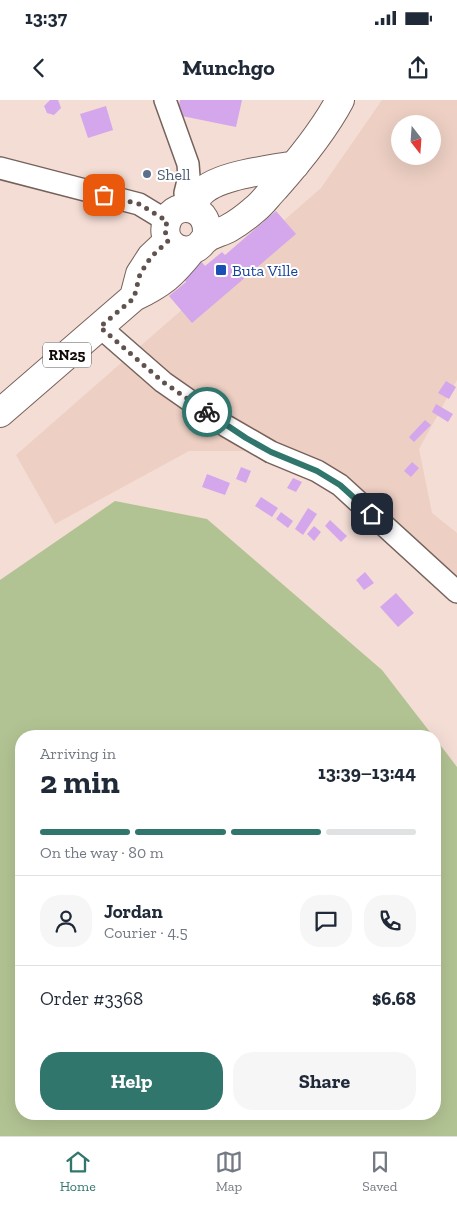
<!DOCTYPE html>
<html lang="en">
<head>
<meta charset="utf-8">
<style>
	body { margin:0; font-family:"Zilla Slab",serif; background:#f6f6f7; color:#1f2937; height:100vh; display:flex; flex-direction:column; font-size:19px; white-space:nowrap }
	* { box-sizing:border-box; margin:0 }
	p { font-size:16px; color:#747a83 }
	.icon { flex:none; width:28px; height:28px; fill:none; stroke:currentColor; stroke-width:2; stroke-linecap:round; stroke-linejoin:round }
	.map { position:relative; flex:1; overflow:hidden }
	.drawer { position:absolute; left:15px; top:630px; width:426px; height:390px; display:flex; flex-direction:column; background:#fff; border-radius:20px; box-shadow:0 5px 20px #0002 }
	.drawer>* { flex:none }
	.needle { width:32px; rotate:163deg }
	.controls { position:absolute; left:391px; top:15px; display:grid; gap:10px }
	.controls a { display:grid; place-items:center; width:50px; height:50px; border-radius:50%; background:#fff; box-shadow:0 5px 20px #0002; font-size:25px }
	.pin { position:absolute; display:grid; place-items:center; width:42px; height:42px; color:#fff; margin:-21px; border-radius:10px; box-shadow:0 2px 8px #0006 }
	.courier { position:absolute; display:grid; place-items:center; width:50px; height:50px; margin:-25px; border:4px solid #30766c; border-radius:50%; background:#fff; color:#222; box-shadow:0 1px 6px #0007 }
	.head em { font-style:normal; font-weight:800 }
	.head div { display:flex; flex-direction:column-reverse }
	.head { display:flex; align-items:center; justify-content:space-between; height:85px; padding:0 25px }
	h1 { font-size:32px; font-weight:800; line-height:38px }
	.bar { display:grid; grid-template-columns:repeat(4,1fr); gap:8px 5px; align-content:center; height:60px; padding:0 25px }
	.bar i { height:6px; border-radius:4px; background:#e0e1e3 }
	.bar .current { background:#30766c }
	.bar p { grid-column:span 4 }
	.line { display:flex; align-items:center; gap:12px; padding:0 25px; border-top:1px solid #e0e1e3 }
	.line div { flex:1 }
	.round { display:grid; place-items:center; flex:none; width:52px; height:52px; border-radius:20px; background:#f6f6f7 }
	.button { display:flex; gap:10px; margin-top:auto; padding:10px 25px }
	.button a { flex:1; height:58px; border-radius:20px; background:#30766c; color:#fff; font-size:20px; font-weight:800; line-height:58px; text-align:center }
	.button a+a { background:#f6f6f7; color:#1f2937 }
	.status { display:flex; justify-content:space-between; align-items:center; height:35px; padding:0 25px; background:#fff; direction:ltr }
	.status svg { height:14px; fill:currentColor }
	header { display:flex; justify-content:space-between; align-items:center; height:65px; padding:0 25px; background:#fff; font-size:22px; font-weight:800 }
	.dock { display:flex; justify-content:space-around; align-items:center; height:70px; border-top:1px solid #e0e1e3; background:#fff; font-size:14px; color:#747a83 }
	.dock a { display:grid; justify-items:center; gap:2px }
	.dock .current { color:#30766c }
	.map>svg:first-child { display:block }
	.built { fill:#edcfc3; fill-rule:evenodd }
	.green { fill:#b2c393 }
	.building { fill:#d4a7ec }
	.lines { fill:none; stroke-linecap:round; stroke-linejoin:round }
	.minor-casing { stroke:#76625b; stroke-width:24 }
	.major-casing { stroke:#76625b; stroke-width:30 }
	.minor { stroke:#fff; stroke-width:21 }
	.major { stroke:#fff; stroke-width:28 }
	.done { stroke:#60534f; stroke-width:5; stroke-dasharray:0 9 }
	.route { stroke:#30766c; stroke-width:6 }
	.service-dot { fill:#5c6f8a; stroke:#fff; stroke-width:2 }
	.transit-dot { fill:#1a4fb4; stroke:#fff; stroke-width:2 }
	.labels { text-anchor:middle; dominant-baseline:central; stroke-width:4; stroke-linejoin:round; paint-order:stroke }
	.shield { fill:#fff; stroke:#585351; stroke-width:1 }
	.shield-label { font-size:15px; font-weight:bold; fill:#110907 }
	.service-label { font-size:16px; fill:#4e5e75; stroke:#fff; text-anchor:start }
	.transit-label { font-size:16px; fill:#164399; stroke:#fff; text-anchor:start }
</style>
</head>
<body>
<div class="status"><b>13:37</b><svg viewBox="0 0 49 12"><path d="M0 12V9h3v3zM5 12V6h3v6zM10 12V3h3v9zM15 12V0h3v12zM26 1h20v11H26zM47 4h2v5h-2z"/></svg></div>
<header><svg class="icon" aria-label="back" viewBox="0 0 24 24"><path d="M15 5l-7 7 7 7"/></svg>Munchgo<svg class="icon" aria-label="share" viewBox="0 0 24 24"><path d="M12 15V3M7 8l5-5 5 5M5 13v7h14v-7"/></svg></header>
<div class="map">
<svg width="457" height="1036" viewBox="0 0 457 1036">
	<rect width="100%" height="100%" fill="#f4ddd5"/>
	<path class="built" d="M 382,0 L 457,0 L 457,280 L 419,349 L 432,413 L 457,433 L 457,497 L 330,383 L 252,351 L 189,351 L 55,424 L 16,355 L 321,88 ZM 400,24 L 432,24 L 432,56 L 400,56 Z"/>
	<path class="green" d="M 115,401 L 207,419 L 382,570 L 433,636 L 21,636 L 21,1014 L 435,1014 L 435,638 L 457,667 L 457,1036 L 0,1036 L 0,480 Z"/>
	<path class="building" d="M 50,0 L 58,0 L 61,8 L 54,15 L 47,13 L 44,6 Z
		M 180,0 L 242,0 L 236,27 L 177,15 Z
		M 106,6 L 113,30 L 88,38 L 80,14 Z
		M 276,111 L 296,134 L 192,223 L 169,196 L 186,182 L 183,178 L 201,161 L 205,166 L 222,152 L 225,155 Z
		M 446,281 L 456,287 L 449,299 L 438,293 Z
		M 436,304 L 453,314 L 448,322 L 432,312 Z
		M 425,320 L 431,325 L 414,342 L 409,337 Z
		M 412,362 L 419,368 L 411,377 L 404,371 Z
		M 241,367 L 251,371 L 246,383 L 236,379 Z
		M 207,374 L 230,383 L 225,395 L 202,387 Z
		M 293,378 L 302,382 L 296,392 L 287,388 Z
		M 261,397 L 278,408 L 272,417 L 255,406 Z
		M 308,408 L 317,414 L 303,435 L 295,429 Z
		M 281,412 L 293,421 L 288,428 L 276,419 Z
		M 330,420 L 347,436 L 341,442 L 325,426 Z
		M 314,426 L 321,432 L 314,441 L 307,434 Z
		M 365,472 L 374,483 L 364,490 L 356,480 Z
		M 396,493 L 414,513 L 398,527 L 380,507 Z"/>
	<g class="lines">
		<g class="minor-casing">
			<path id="minor" d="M 165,0 L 188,64 L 189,77 L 185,93 L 187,108
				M 0,68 L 139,104 L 167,121
				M 100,227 L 163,282 L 226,326 L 271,352 L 317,371 L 340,385 L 457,492"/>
		</g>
		<g class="major-casing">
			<path id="major" d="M 192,109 C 194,104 196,99 199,95 C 214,75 270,70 295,65
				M 206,139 C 213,105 175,99 167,121 C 164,129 165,137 170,143 C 178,152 192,153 200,145 C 202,143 203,141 205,139 C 212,134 222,132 229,128 C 238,123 246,117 254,110 C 262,104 268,95 275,88 C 299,61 323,32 340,0
				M 134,197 L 140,174 L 151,157 L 168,141
				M 0,313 L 134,197 C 163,183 172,175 192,150"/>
		</g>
		<use href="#minor" class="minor"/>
		<use href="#major" class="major"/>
	</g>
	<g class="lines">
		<path class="done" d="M 104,95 L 139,104 L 167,121 L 165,131 L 168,141 L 151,157 L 140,174 L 134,198 L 100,227 L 163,282 L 207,312"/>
		<path class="route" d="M 207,312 L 246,338 L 271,352 L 317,371 L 340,385 L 372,414"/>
	</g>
	<circle class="service-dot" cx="147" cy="74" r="5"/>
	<rect class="transit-dot" x="215" y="164" width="12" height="12" rx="2.5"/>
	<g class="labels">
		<rect class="shield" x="43" y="242.5" width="48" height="25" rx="4"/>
		<g class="shield-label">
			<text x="67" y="255">RN25</text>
		</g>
		<g class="service-label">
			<text x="157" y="74">Shell</text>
		</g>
		<g class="transit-label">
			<text x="232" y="170">Buta Ville</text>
		</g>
	</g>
</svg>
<div class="controls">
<a><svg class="needle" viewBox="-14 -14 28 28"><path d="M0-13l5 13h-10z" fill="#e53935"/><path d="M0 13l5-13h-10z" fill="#747a83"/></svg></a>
</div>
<div class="pin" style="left:104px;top:95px;background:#ea580c"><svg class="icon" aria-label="bag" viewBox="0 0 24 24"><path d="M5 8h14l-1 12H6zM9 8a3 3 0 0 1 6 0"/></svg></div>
<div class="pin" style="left:372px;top:414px;background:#1f2937"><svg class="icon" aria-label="home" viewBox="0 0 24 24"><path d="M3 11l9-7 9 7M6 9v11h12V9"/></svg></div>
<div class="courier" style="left:207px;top:312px"><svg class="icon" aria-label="bike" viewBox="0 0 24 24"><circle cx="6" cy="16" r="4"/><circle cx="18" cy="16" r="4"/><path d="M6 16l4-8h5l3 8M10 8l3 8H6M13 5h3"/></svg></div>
<section class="drawer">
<div class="head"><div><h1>2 min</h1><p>Arriving in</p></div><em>13:39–13:44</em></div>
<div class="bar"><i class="current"></i><i class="current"></i><i class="current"></i><i></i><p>On the way · 80 m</p></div>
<div class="line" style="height:90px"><a class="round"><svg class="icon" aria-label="person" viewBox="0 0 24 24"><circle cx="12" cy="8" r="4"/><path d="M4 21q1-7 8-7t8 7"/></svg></a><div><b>Jordan</b><p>Courier · 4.5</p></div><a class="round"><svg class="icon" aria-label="chat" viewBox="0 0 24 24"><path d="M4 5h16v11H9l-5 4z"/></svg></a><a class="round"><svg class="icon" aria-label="phone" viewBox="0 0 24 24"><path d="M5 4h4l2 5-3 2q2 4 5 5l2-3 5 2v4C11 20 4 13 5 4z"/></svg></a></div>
<div class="line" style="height:65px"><div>Order #3368</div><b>$6.68</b></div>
<div class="button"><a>Help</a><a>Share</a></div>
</section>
</div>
<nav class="dock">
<a class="current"><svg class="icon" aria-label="home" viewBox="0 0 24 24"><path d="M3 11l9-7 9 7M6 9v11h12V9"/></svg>Home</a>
<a><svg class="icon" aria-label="map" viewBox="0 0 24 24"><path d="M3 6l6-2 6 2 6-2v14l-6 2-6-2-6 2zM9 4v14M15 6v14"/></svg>Map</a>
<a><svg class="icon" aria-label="saved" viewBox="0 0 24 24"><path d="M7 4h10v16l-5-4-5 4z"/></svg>Saved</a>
</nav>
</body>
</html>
